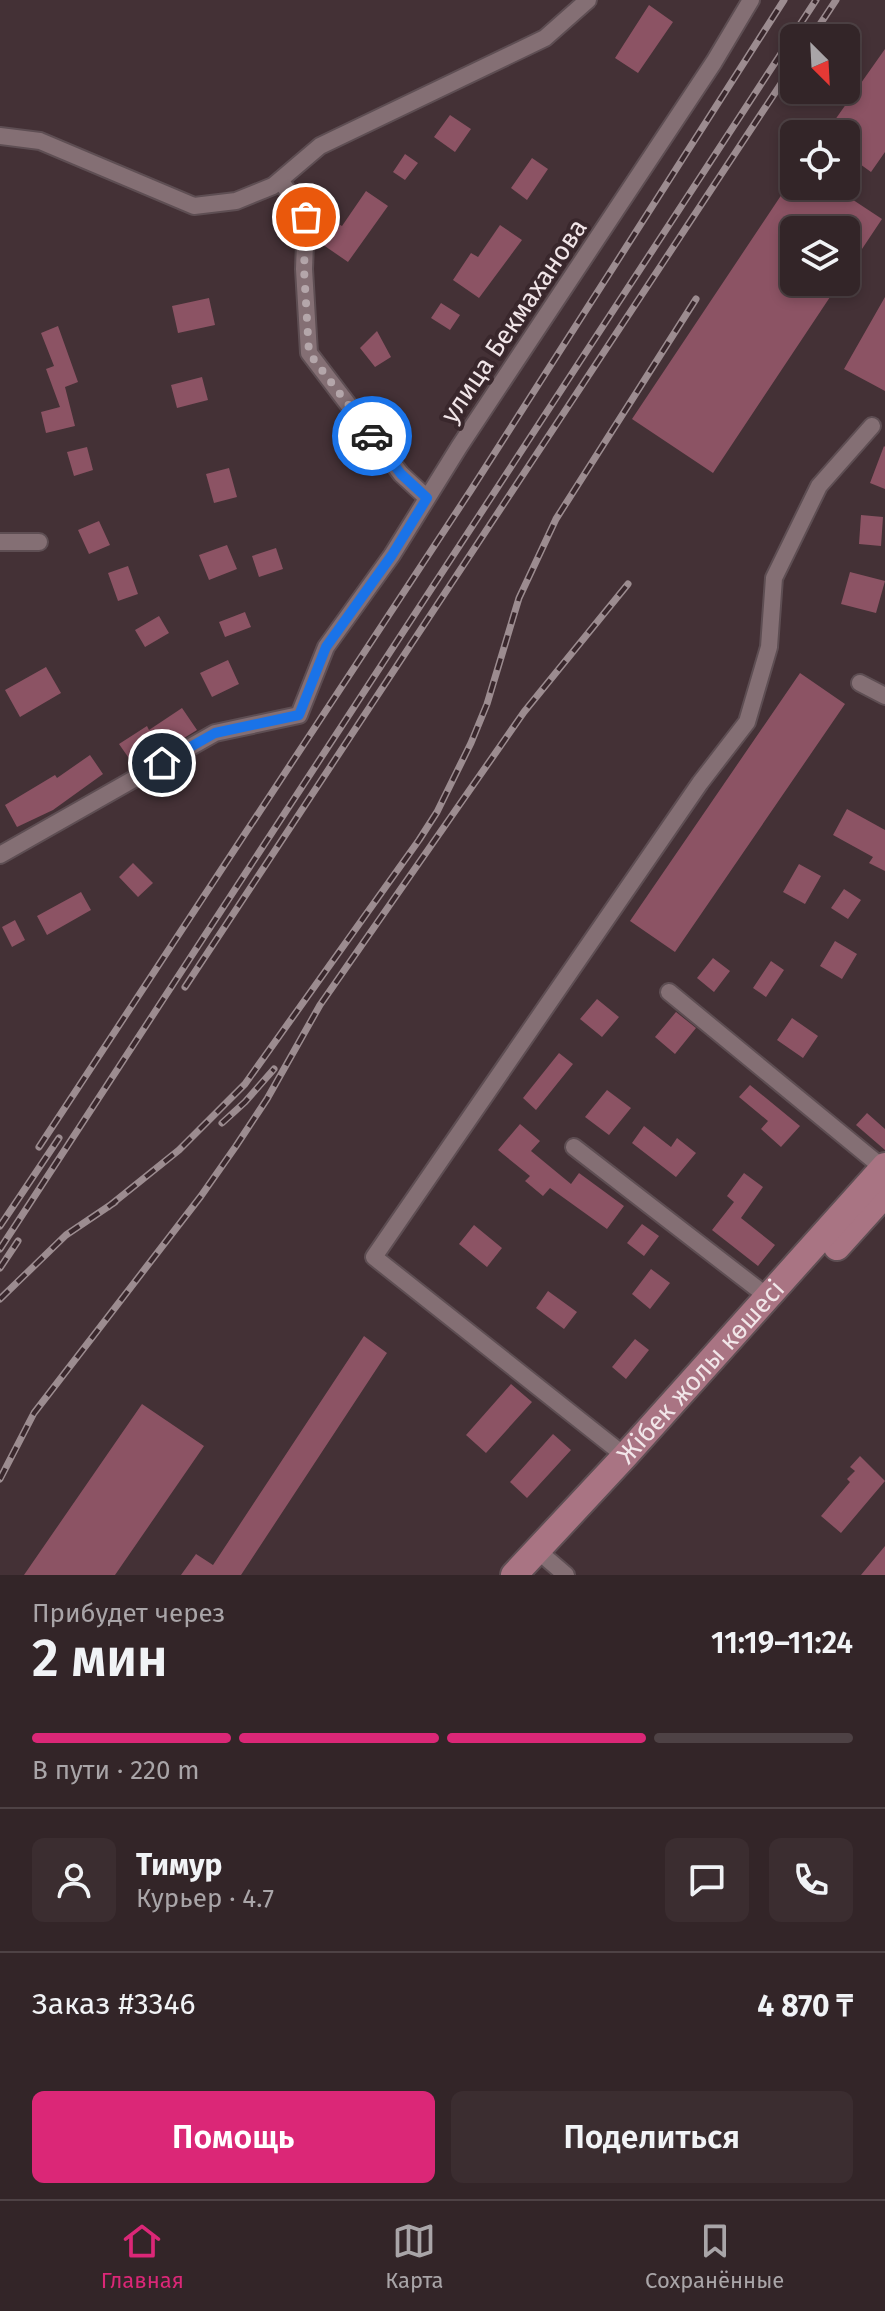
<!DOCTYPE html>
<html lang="ru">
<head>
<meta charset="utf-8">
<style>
	body { margin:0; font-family:"Fira Sans",sans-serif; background:#3b2d30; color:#f1f3f6; height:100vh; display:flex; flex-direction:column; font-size:30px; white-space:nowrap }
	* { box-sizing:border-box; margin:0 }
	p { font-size:26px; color:#a9a5a8 }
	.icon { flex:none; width:44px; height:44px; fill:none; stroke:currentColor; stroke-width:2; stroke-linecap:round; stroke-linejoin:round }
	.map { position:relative; height:1575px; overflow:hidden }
	.panel { display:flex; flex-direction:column; background:#332528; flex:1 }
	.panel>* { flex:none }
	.needle { width:52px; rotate:156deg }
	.controls { position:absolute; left:780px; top:24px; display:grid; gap:16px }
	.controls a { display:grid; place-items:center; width:80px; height:80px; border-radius:12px; background:#332528; box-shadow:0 4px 12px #0003,0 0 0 2px #4e4245; font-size:40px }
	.pin { position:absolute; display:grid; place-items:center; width:68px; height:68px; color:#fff; margin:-34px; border:4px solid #fff; border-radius:50%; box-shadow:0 2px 8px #0007 }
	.courier { position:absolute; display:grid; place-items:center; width:80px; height:80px; margin:-40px; border:6px solid #1a73e8; border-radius:50%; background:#fff; color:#222; box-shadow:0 2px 10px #0007 }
	.summary em { font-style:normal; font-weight:600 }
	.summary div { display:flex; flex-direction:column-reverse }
	.summary { display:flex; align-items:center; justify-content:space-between; height:136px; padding:0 32px }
	h1 { font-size:52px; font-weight:600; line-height:60px }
	.bar { display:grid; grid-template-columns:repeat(4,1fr); gap:12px 8px; align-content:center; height:96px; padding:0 32px }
	.bar i { height:10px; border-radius:6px; background:#4e4245 }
	.bar .current { background:#db2777 }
	.bar p { grid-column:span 4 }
	.line { display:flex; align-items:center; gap:20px; padding:0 32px; border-top:2px solid #4e4245 }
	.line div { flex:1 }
	.round { display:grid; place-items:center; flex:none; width:84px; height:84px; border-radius:12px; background:#3b2d30 }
	.primary-button { display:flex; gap:16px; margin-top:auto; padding:16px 32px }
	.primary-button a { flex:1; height:92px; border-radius:12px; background:#db2777; color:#fff; font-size:32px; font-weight:600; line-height:92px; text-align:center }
	.primary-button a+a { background:#3b2d30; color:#f1f3f6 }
	.dock { display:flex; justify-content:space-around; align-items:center; height:112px; border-top:2px solid #4e4245; background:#332528; font-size:22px; color:#a9a5a8 }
	.dock a { display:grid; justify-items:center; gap:4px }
	.dock .current { color:#db2777 }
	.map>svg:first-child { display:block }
	.building { fill:#8c5364 }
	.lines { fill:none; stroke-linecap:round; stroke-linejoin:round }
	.minor-casing { stroke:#5e4e53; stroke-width:20 }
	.primary-casing { stroke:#5e4e53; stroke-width:30 }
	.minor { stroke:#846f74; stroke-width:16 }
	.primary { stroke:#a97483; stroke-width:26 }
	.rail-casing { stroke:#9c8c90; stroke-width:7 }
	.rail { stroke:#39272c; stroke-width:4; stroke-dasharray:12; stroke-linecap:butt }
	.done { stroke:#b4a6aa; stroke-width:8; stroke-dasharray:0 14.4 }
	.route { stroke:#1a73e8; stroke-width:10 }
	.labels { text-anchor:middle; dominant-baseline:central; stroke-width:8; stroke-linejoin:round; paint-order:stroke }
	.street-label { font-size:26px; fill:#f1e5e8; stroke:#39272c }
</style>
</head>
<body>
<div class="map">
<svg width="885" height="1575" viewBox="0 0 885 1575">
	<rect width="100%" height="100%" fill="#443136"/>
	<path class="building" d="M 649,5 L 673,22 L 638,73 L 615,58 Z
		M 885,49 L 885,152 L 871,172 L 846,154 L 846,134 L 825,134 Z
		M 450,115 L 471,129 L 455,152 L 434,137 Z
		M 405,154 L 418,163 L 405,180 L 393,172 Z
		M 532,158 L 548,169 L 527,200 L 511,188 Z
		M 794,176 L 794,186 L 832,186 L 882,219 L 846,273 L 846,230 L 794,230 L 794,282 L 840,282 L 713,473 L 632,419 Z
		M 366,191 L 388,206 L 348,262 L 319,242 L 333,221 L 342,226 Z
		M 500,225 L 522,240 L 479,298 L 453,280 L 471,253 L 478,257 Z
		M 885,297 L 885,391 L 844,369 Z
		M 209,298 L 215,325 L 178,333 L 172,306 Z
		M 441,303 L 460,315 L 450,330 L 431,318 Z
		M 58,326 L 78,382 L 65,387 L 75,426 L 46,433 L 41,412 L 60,407 L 46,369 L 54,366 L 41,333 Z
		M 377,331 L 391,357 L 375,367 L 360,348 Z
		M 202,377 L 208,400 L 177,408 L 171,385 Z
		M 884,446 L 885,447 L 885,489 L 870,483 Z
		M 87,447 L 93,470 L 74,476 L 67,452 Z
		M 229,468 L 237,497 L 214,503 L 206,474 Z
		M 861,515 L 883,517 L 881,546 L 859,544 Z
		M 99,521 L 110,545 L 89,554 L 78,530 Z
		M 227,545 L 237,569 L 209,580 L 199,555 Z
		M 276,548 L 283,569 L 259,577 L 252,556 Z
		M 128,566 L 138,594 L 118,601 L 108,573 Z
		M 850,572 L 885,581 L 876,613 L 841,604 Z
		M 245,612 L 251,627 L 225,637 L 219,622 Z
		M 159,616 L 169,633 L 145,647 L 135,630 Z
		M 228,660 L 239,684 L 212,697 L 200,673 Z
		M 46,667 L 61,693 L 20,717 L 5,690 Z
		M 800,673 L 845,704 L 675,952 L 630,921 Z
		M 182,708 L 197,730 L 176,743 L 172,737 L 133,764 L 119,744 L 147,726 L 149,730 Z
		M 90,755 L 103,774 L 53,810 L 17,827 L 5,805 L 55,775 L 57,778 Z
		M 847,809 L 885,830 L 885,871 L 869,863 L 873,857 L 833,835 Z
		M 133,863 L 153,883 L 138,897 L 119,877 Z
		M 799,864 L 821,876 L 805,904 L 783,892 Z
		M 844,889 L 861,900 L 848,919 L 831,908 Z
		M 81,892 L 91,910 L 47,935 L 37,916 Z
		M 15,920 L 25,940 L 12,947 L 2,927 Z
		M 835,941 L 857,954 L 842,979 L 820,966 Z
		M 713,958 L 730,971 L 714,992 L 697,978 Z
		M 771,961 L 784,970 L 766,997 L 753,988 Z
		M 597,999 L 619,1017 L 602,1037 L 580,1019 Z
		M 676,1012 L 696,1028 L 675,1054 L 655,1037 Z
		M 792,1018 L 818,1036 L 803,1058 L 777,1040 Z
		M 559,1053 L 573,1064 L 536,1110 L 523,1098 Z
		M 750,1085 L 800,1126 L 781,1147 L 761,1129 L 768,1121 L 739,1097 Z
		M 607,1090 L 631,1108 L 609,1135 L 585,1117 Z
		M 867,1113 L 885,1129 L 885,1150 L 856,1125 Z
		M 520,1124 L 540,1141 L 531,1151 L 571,1184 L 579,1173 L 624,1206 L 607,1229 L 550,1188 L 543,1196 L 525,1181 L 530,1176 L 498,1150 Z
		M 644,1126 L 671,1147 L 677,1138 L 696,1153 L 676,1177 L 632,1143 Z
		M 744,1173 L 763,1187 L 741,1218 L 775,1245 L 758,1266 L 712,1230 L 734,1202 L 727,1196 Z
		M 642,1224 L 659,1236 L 644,1256 L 627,1243 Z
		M 474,1225 L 502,1248 L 487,1267 L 459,1244 Z
		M 651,1269 L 670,1283 L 650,1309 L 632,1294 Z
		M 548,1291 L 577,1312 L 564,1329 L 536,1308 Z
		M 364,1336 L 387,1353 L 241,1575 L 181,1575 L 196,1554 L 213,1565 Z
		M 635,1339 L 649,1350 L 626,1379 L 612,1367 Z
		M 511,1384 L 532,1402 L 486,1453 L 466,1435 Z
		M 142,1404 L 204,1446 L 115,1575 L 24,1575 Z
		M 553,1434 L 571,1450 L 527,1498 L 510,1482 Z
		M 860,1456 L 885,1481 L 841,1533 L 821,1516 L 850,1482 L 847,1479 L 855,1471 L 850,1467 Z
		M 885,1546 L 885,1575 L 861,1575 Z"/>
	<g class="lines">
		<g class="minor-casing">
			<path id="minor" d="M 0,136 L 40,141 L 194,206 L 236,201 L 273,186 L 320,146 L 545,38 L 588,0
				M 280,180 L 306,217 L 304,269 L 309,353 L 401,474 L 427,498
				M 0,542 L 39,542
				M 860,683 L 885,696
				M 0,855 L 215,733 L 299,715 L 326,647 L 392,555 L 459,447 L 714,62 L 751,0
				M 669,992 L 883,1168
				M 574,1147 L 768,1297
				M 625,1456 L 374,1257 L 700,783 L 747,722 L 769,647 L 774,578 L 819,486 L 872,426
				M 537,1550 L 566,1575"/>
		</g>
		<g class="primary-casing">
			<g id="primary">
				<path d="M 837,1247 L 885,1194"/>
				<path id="s1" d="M 514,1575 L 625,1456 L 885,1166"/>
			</g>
		</g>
		<use href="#minor" class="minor"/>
		<use href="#primary" class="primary"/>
		<g class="rail-casing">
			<path id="rail" d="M 811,38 L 836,0
				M 185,987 L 794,64
				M 222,1123 L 245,1102 L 274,1069
				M 39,1147 L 471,490 L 784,0
				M 108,1207 L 179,1150 L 245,1084 L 419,840 L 437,812 L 471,743 L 487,704 L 519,598 L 556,519 L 696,299
				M 0,1226 L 59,1138
				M 0,1249 L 816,0
				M 0,1268 L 18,1241
				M 0,1299 L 66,1235 L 115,1202
				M 0,1479 L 34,1413 L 201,1196 L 236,1146 L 267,1099 L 320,1005 L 524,712 L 628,584"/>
		</g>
		<use href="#rail" class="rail"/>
	</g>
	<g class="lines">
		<path class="done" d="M 306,217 L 304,269 L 309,353 L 372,436"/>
		<path class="route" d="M 162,763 L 215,733 L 299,715 L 326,647 L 392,555 L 427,498 L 401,474 L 372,436"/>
	</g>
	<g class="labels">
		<g class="street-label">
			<text transform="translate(514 321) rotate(-56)">улица Бекмаханова</text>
			<text stroke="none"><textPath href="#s1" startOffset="276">Жібек жолы көшесі</textPath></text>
		</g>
	</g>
</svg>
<div class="controls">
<a><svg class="needle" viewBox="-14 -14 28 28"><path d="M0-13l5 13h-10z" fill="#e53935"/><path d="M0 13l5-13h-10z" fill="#a9a5a8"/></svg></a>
<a><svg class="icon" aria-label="locate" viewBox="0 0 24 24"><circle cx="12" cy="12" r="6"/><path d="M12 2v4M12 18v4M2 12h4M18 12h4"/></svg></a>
<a><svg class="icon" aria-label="layers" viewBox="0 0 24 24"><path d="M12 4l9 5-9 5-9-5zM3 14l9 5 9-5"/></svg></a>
</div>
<div class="pin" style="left:306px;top:217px;background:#ea580c"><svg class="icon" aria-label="bag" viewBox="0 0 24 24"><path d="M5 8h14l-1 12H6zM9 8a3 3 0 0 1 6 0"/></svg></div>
<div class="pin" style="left:162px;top:763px;background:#1f2937"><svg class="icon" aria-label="home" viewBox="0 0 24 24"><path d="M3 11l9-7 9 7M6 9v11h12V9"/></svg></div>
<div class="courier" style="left:372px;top:436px"><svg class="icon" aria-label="car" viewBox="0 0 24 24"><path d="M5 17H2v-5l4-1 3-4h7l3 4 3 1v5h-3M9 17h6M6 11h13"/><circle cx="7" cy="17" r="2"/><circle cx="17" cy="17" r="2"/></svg></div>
</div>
<section class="panel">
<div class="summary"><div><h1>2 мин</h1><p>Прибудет через</p></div><em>11:19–11:24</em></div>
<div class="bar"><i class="current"></i><i class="current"></i><i class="current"></i><i></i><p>В пути · 220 m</p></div>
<div class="line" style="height:144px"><a class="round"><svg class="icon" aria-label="person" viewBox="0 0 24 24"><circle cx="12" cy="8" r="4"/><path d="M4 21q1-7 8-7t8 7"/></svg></a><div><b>Тимур</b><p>Курьер · 4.7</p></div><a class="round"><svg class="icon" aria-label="chat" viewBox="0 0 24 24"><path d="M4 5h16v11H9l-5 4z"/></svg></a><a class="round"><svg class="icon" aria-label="phone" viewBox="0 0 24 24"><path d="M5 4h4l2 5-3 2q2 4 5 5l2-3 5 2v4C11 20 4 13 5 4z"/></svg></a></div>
<div class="line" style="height:104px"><div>Заказ #3346</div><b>4 870 ₸</b></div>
<div class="primary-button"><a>Помощь</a><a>Поделиться</a></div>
</section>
<nav class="dock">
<a class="current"><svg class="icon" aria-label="home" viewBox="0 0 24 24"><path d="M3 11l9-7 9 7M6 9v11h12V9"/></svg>Главная</a>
<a><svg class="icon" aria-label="map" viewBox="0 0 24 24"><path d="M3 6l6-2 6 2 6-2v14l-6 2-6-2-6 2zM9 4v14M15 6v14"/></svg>Карта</a>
<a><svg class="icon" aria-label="saved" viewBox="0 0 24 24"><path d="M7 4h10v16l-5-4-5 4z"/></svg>Сохранённые</a>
</nav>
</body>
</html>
